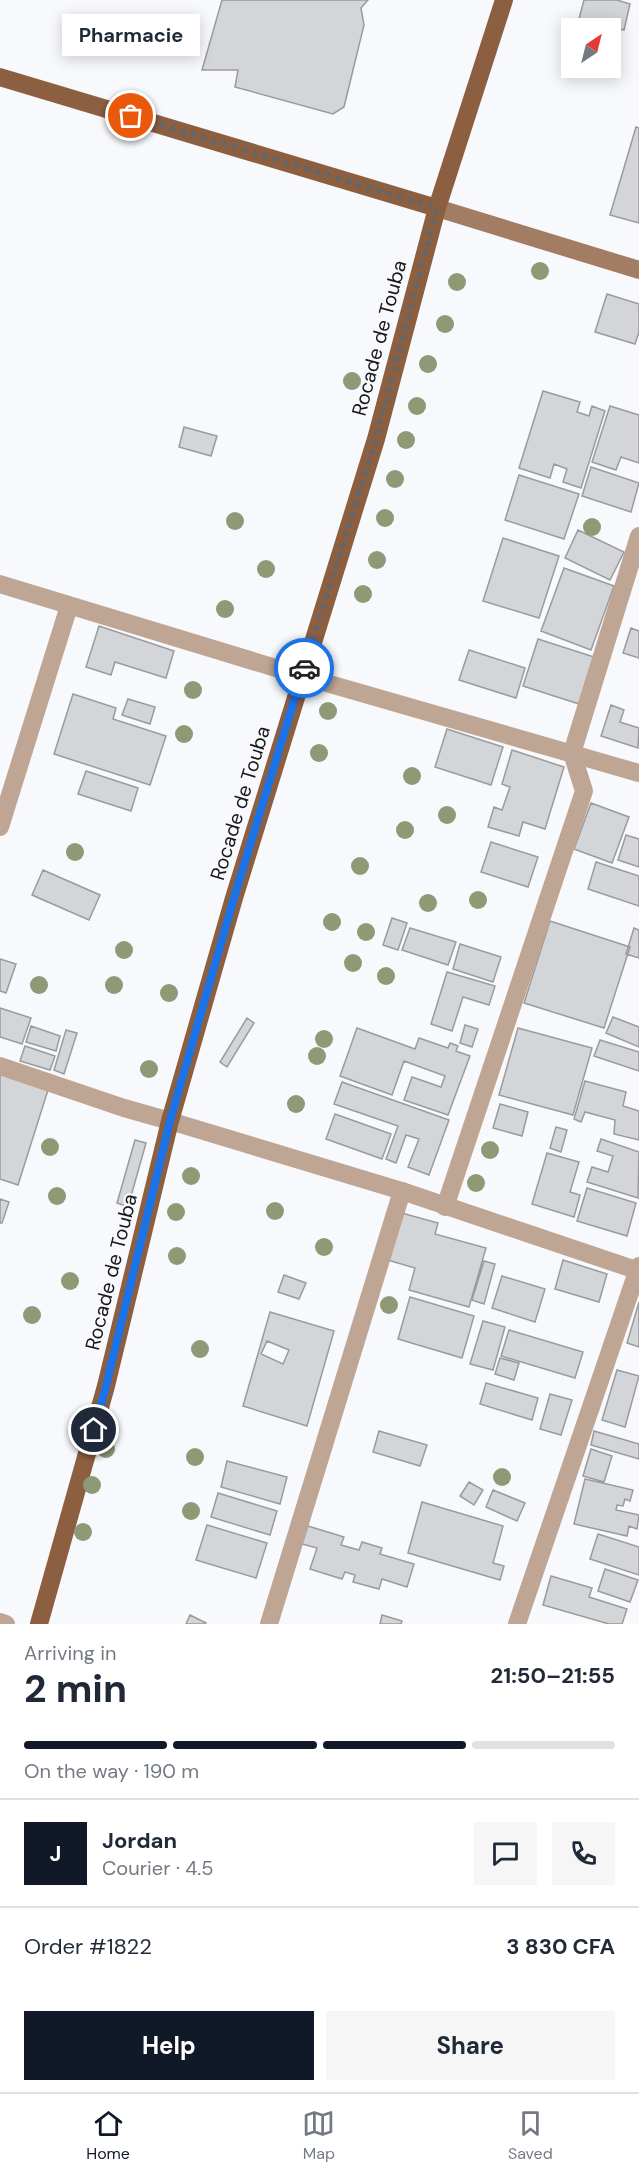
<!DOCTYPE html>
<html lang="en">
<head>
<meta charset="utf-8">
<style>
	body { margin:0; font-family:"DM Sans",sans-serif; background:#f6f6f7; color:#1f2937; height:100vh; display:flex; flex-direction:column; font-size:22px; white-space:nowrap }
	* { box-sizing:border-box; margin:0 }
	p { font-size:20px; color:#747a83 }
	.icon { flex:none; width:33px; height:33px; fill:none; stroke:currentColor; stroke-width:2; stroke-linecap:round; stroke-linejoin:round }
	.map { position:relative; height:1624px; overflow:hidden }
	.drawer { display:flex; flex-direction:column; background:#fff; flex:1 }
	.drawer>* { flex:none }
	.needle { width:39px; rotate:35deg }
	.controls { position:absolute; left:561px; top:18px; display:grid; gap:12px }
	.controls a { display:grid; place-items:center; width:60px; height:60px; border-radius:0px; background:#fff; box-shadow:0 3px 15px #0003; font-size:30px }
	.pin { position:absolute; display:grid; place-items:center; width:51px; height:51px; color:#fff; margin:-26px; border:3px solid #fff; border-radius:50%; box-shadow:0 2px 6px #0007 }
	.courier { position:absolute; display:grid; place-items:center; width:60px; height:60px; margin:-30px; border:4px solid #1a73e8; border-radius:50%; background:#fff; color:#222; box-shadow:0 2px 8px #0007 }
	.bubble { position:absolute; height:42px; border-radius:0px; background:#fff; box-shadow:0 3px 15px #0003; font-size:20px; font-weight:700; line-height:42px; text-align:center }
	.headline em { font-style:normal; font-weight:700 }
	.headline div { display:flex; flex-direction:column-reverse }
	.headline { display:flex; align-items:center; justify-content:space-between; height:102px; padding:0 24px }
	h1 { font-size:39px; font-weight:700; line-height:45px }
	.bar { display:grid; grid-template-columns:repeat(4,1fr); gap:9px 6px; align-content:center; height:72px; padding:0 24px }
	.bar i { height:8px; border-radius:4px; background:#e0e1e3 }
	.bar .active { background:#111827 }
	.bar p { grid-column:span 4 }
	.line { display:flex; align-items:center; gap:15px; padding:0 24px; border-top:2px solid #e0e1e3 }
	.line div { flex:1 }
	.round { display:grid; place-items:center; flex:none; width:63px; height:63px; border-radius:0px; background:#f6f6f7 }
	.primary-button { display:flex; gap:12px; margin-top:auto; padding:12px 24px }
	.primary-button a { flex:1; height:69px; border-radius:0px; background:#111827; color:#fff; font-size:24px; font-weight:700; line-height:69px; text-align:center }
	.primary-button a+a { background:#f6f6f7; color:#1f2937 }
	.dock { display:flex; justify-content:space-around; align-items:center; height:84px; border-top:2px solid #e0e1e3; background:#fff; font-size:16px; color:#747a83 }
	.dock a { display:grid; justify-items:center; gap:3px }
	.dock .active { color:#111827 }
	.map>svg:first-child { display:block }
	.building { fill:#d4d5d8; stroke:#9a9b9d; stroke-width:1.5; fill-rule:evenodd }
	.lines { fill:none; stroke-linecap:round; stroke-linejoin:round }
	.minor { stroke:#bfa594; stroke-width:18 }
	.tertiary { stroke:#bfa594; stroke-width:18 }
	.secondary { stroke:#a27d63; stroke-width:18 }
	.primary { stroke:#8c5f40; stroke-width:18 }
	.tree { fill:#8e9a76 }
	.done { stroke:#666668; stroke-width:6; stroke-dasharray:0 10.8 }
	.route { stroke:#1a73e8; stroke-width:8 }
	.labels { text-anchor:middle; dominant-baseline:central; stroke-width:4.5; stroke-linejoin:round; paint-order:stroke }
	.street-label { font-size:20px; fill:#171718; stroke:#f8f9fc }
</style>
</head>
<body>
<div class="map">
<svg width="639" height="1624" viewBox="0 0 639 1624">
	<rect width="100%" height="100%" fill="#f8f9fc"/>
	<path class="building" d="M 222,0 L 368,0 L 361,8 L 364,25 L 344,107 L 333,114 L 235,87 L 238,70 L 202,70 Z
		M 584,0 L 617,0 L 630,4 L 624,30 L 579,19 Z
		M 636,127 L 639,128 L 639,223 L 610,215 Z
		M 607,294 L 639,304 L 639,332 L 635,344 L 595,332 Z
		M 543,391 L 580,402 L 577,412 L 589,416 L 592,406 L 605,411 L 581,488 L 563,482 L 567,469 L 554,464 L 550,478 L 519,468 Z
		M 610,406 L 639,415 L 639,463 L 621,457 L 616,470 L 592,462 Z
		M 184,427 L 217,436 L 211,456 L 179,447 Z
		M 591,467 L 639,483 L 631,512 L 582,496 Z
		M 519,475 L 579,494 L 564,539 L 505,520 Z
		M 578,530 L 624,552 L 610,580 L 565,558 Z
		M 503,538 L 559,556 L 539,618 L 483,601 Z
		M 564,568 L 614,586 L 591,650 L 541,631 Z
		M 99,626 L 174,651 L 166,678 L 115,662 L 111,675 L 86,667 Z
		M 631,628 L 639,631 L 639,658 L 623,653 Z
		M 538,639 L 594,657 L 579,704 L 523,686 Z
		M 469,650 L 525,668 L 516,698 L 459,680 Z
		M 73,694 L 116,708 L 113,719 L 166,736 L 150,785 L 54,754 Z
		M 128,699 L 155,707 L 150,724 L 122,715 Z
		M 611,705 L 624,710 L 620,722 L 639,728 L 638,748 L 601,736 Z
		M 447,729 L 503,747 L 491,785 L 435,767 Z
		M 512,750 L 564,767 L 545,829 L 523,822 L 519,836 L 488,827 L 494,807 L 502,810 L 510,787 L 502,784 Z
		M 86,771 L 138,788 L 131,811 L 78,794 Z
		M 591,803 L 629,817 L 612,863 L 574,849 Z
		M 626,835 L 639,839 L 639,867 L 618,860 Z
		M 491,842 L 538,857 L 528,887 L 481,872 Z
		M 596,862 L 639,876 L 639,906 L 588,889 Z
		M 43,870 L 100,895 L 89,920 L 32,895 Z
		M 392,918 L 407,923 L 398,950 L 383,945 Z
		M 550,921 L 630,947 L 604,1028 L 524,1003 Z
		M 410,928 L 456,942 L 448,965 L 402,950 Z
		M 634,928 L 639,930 L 639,958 L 626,954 Z
		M 460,944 L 501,957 L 493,982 L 453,969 Z
		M 0,959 L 16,964 L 6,993 L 0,991 Z
		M 447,972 L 495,986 L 489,1005 L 463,997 L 452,1031 L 431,1024 Z
		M 0,1008 L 31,1018 L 22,1044 L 0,1037 Z
		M 613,1017 L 639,1027 L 639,1047 L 606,1033 Z
		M 247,1018 L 254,1023 L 227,1067 L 220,1062 Z
		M 465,1025 L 478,1029 L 472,1047 L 460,1043 Z
		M 31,1026 L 60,1036 L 56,1051 L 26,1042 Z
		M 357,1028 L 415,1049 L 419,1038 L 448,1048 L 450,1043 L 458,1046 L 456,1051 L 470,1056 L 448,1115 L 404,1100 L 412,1077 L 441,1087 L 445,1076 L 404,1061 L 392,1095 L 340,1076 Z
		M 518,1028 L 592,1048 L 573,1115 L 499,1095 Z
		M 66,1030 L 77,1033 L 64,1074 L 54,1070 Z
		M 600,1040 L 639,1052 L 639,1071 L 594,1056 Z
		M 25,1046 L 55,1056 L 50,1070 L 20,1061 Z
		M 0,1074 L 48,1090 L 18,1185 L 0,1179 Z
		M 585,1081 L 626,1092 L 623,1106 L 639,1111 L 639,1140 L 614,1134 L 615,1120 L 585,1112 L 581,1122 L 574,1119 Z
		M 342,1082 L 449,1120 L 429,1175 L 408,1167 L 419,1139 L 406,1135 L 396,1163 L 386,1159 L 398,1126 L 334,1104 Z
		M 500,1104 L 528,1112 L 522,1136 L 493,1128 Z
		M 335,1114 L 391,1134 L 382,1159 L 326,1139 Z
		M 556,1127 L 567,1130 L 561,1152 L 550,1148 Z
		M 601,1139 L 639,1152 L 638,1198 L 587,1182 L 592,1167 L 608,1172 L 613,1156 L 597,1151 Z
		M 135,1140 L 146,1143 L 128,1207 L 117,1203 Z
		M 547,1153 L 579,1162 L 570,1192 L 580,1195 L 574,1217 L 532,1204 Z
		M 587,1188 L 636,1203 L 627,1236 L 577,1221 Z
		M 0,1199 L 9,1202 L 2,1223 L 0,1223 Z
		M 398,1212 L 438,1223 L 435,1234 L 486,1248 L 469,1307 L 409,1290 L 415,1268 L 384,1259 Z
		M 563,1260 L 607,1274 L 599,1302 L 555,1289 Z
		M 484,1261 L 495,1264 L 484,1304 L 472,1300 Z
		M 284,1275 L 306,1283 L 299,1299 L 278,1292 Z
		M 502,1276 L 545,1289 L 535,1322 L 492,1308 Z
		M 410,1297 L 474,1316 L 462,1358 L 398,1339 Z
		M 639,1302 L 639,1347 L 627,1343 Z
		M 270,1312 L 334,1331 L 307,1426 L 243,1406 ZM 267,1341 L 289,1350 L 283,1364 L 261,1354 Z
		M 483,1321 L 505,1327 L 493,1370 L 470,1364 Z
		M 509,1330 L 583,1352 L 575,1378 L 501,1356 Z
		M 500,1358 L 519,1363 L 514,1380 L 495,1374 Z
		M 617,1370 L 639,1376 L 625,1427 L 602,1420 Z
		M 486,1383 L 538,1398 L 532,1420 L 480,1404 Z
		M 550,1394 L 572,1400 L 561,1435 L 540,1429 Z
		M 379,1431 L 427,1445 L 420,1466 L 373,1452 Z
		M 594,1431 L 639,1444 L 639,1459 L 591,1445 Z
		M 591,1449 L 612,1456 L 604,1482 L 583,1476 Z
		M 227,1461 L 287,1477 L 280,1504 L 221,1487 Z
		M 585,1479 L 633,1490 L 630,1501 L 625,1499 L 623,1506 L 617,1505 L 616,1510 L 639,1515 L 637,1529 L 629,1526 L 627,1536 L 574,1524 Z
		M 469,1482 L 483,1490 L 474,1505 L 460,1496 Z
		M 493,1490 L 525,1503 L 517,1521 L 486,1507 Z
		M 218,1493 L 277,1511 L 270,1535 L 211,1517 Z
		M 422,1502 L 503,1526 L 493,1563 L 504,1566 L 500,1580 L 408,1553 Z
		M 207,1525 L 267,1543 L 256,1578 L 196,1560 Z
		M 308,1526 L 344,1537 L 341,1545 L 359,1550 L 362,1542 L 382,1548 L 380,1554 L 414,1564 L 407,1587 L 382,1579 L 379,1589 L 353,1582 L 355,1575 L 345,1572 L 342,1579 L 310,1569 L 317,1548 L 302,1544 Z
		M 598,1534 L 639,1547 L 639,1575 L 590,1559 Z
		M 605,1569 L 638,1580 L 630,1602 L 598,1591 Z
		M 551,1576 L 592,1588 L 589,1597 L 627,1609 L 622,1624 L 609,1624 L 543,1605 Z
		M 190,1615 L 206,1623 L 205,1624 L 186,1624 Z
		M 382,1615 L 402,1621 L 401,1624 L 380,1624 Z"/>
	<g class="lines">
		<path class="minor" d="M 0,584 L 302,676 L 639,773
			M 0,827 L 69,606
			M 0,1066 L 124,1108 L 170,1121
			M 445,1207 L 584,791 L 572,753 L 639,536
			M 0,1622 L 6,1624
			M 269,1624 L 402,1191
			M 517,1624 L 639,1266"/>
		<path class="tertiary" d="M 170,1121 L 402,1191 L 639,1271"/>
		<path class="secondary" d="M 437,208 L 639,270"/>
		<path class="primary" d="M 0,77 L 437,208
			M 39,1624 L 106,1386 L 170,1121 L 234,898 L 376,439 L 437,208 L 504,0"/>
	</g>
	<g class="tree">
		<circle cx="540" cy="271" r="9"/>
		<circle cx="457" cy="282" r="9"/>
		<circle cx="445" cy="324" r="9"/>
		<circle cx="428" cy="364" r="9"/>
		<circle cx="352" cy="381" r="9"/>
		<circle cx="417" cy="406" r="9"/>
		<circle cx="406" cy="440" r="9"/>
		<circle cx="395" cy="479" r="9"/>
		<circle cx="385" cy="518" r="9"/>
		<circle cx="235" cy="521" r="9"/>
		<circle cx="592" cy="527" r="9"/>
		<circle cx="377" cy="560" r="9"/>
		<circle cx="266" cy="569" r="9"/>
		<circle cx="363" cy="594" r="9"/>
		<circle cx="225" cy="609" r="9"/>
		<circle cx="193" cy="690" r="9"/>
		<circle cx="328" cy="711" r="9"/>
		<circle cx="184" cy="734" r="9"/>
		<circle cx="319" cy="753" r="9"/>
		<circle cx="412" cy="776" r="9"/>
		<circle cx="447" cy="815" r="9"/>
		<circle cx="405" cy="830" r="9"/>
		<circle cx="75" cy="852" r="9"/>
		<circle cx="360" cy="866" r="9"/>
		<circle cx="478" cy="900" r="9"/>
		<circle cx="428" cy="903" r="9"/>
		<circle cx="332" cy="922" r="9"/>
		<circle cx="366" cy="932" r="9"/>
		<circle cx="124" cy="950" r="9"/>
		<circle cx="353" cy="963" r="9"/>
		<circle cx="386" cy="976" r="9"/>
		<circle cx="39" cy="985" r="9"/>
		<circle cx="114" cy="985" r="9"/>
		<circle cx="169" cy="993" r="9"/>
		<circle cx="324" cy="1039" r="9"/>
		<circle cx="317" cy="1056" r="9"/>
		<circle cx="149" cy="1069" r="9"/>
		<circle cx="296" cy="1104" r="9"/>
		<circle cx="50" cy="1147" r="9"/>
		<circle cx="490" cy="1150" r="9"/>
		<circle cx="191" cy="1176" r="9"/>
		<circle cx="476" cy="1183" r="9"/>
		<circle cx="57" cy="1196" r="9"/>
		<circle cx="275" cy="1211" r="9"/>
		<circle cx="176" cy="1212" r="9"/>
		<circle cx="324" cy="1247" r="9"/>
		<circle cx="177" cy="1256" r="9"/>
		<circle cx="70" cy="1281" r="9"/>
		<circle cx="389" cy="1305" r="9"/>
		<circle cx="32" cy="1315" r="9"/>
		<circle cx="200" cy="1349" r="9"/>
		<circle cx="106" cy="1449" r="9"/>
		<circle cx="195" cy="1457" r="9"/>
		<circle cx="502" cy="1477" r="9"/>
		<circle cx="92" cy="1485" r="9"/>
		<circle cx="191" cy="1511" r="9"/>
		<circle cx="83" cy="1532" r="9"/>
	</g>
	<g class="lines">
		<path class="done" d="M 131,116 L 437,208 L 376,439 L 304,668"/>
		<path class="route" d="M 94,1430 L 106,1386 L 170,1121 L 234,898 L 304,668"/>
	</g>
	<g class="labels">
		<g class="street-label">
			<text transform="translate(379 338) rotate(-75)">Rocade de Touba</text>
			<text transform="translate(240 803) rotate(-73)">Rocade de Touba</text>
			<text transform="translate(111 1272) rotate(-76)">Rocade de Touba</text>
		</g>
	</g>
</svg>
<div class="controls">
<a><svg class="needle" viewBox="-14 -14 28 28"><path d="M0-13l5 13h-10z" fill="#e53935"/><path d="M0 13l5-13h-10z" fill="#747a83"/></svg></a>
</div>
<div class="pin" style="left:131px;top:116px;background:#ea580c"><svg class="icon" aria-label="bag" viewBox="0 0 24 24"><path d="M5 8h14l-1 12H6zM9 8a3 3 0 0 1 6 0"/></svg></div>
<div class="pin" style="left:94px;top:1430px;background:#1f2937"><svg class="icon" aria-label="home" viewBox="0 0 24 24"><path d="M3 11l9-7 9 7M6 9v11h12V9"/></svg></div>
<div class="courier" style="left:304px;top:668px"><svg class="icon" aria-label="car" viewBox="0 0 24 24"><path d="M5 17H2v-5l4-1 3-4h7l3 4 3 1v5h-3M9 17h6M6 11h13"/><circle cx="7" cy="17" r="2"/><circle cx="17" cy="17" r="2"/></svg></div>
<div class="bubble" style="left:62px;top:14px;width:138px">Pharmacie</div>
</div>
<section class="drawer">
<div class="headline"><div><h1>2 min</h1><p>Arriving in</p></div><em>21:50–21:55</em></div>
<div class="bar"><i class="active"></i><i class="active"></i><i class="active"></i><i></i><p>On the way · 190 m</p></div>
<div class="line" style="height:108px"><b class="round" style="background:#111827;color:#fff">J</b><div><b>Jordan</b><p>Courier · 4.5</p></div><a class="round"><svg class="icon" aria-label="chat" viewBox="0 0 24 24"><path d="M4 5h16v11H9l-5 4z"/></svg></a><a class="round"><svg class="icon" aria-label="phone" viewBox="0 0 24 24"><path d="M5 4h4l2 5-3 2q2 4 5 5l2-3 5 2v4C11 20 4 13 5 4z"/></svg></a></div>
<div class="line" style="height:78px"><div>Order #1822</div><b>3 830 CFA</b></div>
<div class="primary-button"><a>Help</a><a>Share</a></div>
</section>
<nav class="dock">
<a class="active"><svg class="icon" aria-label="home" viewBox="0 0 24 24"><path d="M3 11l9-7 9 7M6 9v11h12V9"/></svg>Home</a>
<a><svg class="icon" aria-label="map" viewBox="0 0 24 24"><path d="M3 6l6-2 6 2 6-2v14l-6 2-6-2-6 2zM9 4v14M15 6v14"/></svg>Map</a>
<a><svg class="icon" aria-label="saved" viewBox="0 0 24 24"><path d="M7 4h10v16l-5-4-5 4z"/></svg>Saved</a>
</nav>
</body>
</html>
